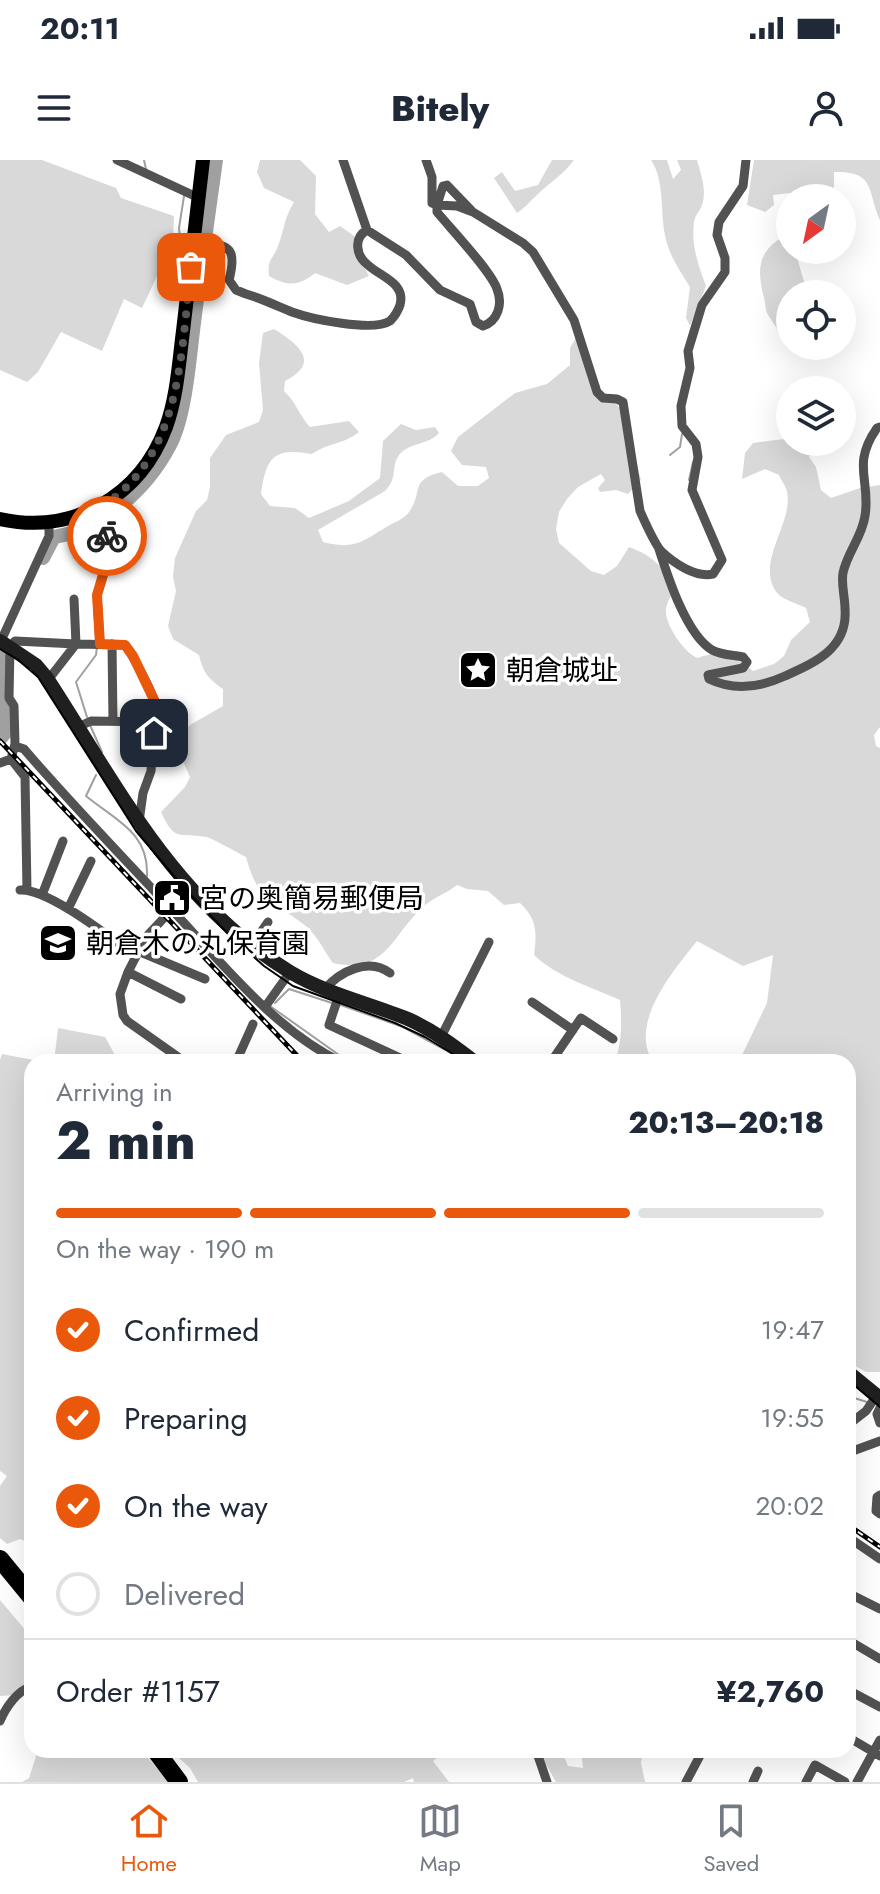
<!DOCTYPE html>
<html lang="en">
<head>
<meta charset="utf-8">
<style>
	body { margin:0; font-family:Jost,"Noto Sans JP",sans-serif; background:#f2f2f3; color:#1f2937; height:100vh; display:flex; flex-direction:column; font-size:30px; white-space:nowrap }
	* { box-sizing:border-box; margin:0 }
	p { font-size:26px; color:#747a83 }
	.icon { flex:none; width:44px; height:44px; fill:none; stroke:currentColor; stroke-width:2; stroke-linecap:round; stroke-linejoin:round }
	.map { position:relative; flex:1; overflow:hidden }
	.details { position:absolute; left:24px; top:894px; width:832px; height:704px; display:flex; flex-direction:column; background:#fff; border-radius:24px; box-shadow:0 8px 32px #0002 }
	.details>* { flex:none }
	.needle { width:52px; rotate:213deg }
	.buttons { position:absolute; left:776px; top:24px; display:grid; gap:16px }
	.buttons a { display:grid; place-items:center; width:80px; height:80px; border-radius:50%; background:#fff; box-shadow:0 8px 32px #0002; font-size:40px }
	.pin { position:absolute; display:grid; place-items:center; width:68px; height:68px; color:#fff; margin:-34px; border-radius:16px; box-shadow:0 4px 12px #0006 }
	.courier { position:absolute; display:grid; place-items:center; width:80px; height:80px; margin:-40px; border:6px solid #ea580c; border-radius:50%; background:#fff; color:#222; box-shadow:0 2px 10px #0007 }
	.summary em { font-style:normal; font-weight:800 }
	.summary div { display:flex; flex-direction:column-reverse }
	.summary { display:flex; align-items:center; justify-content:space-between; height:136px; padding:0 32px }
	h1 { font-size:52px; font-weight:800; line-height:60px }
	.bar { display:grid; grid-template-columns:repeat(4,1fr); gap:12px 8px; align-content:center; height:96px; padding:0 32px }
	.bar i { height:10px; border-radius:6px; background:#e0e1e3 }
	.bar .active { background:#ea580c }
	.bar p { grid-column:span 4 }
	.line { display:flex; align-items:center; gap:20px; padding:0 32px; border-top:2px solid #e0e1e3 }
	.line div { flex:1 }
	ol { padding:0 32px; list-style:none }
	li { display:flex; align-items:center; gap:24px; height:88px }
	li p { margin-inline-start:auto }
	li .icon { padding:8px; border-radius:50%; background:#ea580c; color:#fff; stroke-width:4 }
	li:last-child { color:#747a83 }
	li i { width:44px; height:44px; border:4px solid #e0e1e3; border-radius:50% }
	.status { display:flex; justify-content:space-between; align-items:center; height:56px; padding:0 40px; background:#fff; direction:ltr }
	.status svg { height:22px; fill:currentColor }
	header { display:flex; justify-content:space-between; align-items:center; height:104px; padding:0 32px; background:#fff; font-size:36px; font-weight:800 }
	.menu { display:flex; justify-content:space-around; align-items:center; height:112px; border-top:2px solid #e0e1e3; background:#fff; font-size:22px; color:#747a83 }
	.menu a { display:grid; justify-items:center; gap:4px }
	.menu .active { color:#ea580c }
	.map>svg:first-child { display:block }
	.green { fill:#d9d9d9 }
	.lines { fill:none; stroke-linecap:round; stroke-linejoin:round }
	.stream { stroke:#a0a0a0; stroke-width:2 }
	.river { stroke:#a0a0a0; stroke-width:14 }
	.street { stroke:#525252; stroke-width:9 }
	.secondary { stroke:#1f1f1f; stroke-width:14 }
	.primary { stroke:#000; stroke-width:14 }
	.highway { stroke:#000; stroke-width:18 }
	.tram { stroke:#000; stroke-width:2 }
	.rail-casing { stroke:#000; stroke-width:5 }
	.rail { stroke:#fff; stroke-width:2; stroke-dasharray:6; stroke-linecap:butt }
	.done { stroke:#595959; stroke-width:8; stroke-dasharray:0 14.4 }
	.route { stroke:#ea580c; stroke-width:10 }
	.labels { text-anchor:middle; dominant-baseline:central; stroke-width:7; stroke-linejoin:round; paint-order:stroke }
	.poi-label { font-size:28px; fill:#000; stroke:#fff; text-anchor:start }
</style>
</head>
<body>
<div class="status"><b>20:11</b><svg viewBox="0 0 49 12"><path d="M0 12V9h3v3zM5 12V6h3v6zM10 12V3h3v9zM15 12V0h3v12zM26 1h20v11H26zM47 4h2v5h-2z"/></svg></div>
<header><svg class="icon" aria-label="menu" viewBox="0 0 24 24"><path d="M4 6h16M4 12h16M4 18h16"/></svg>Bitely<svg class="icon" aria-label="person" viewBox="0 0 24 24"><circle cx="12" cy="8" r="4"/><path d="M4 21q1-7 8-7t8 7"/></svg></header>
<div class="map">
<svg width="880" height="1622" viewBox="0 0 880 1622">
	<rect width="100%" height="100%" fill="#fff"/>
	<path class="green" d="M 0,0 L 42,0 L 116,28 L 121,38 L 174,56 L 173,82 L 142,148 L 124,139 L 102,191 L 61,172 L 38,212 L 27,222 L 0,210 Z
		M 260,0 L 300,0 L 316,16 L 315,54 L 329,72 L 340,66 L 357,78 L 358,95 L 369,116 L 347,125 L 315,113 C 298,127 287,126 269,116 C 267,98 273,100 278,86 C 285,68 283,61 294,42 L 264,28 L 257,12 Z
		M 552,0 L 574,0 C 563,15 549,23 536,36 C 529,42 525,48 517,53 L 494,18 L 502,12 L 515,31 L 538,25 Z
		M 651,0 L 667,0 L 673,19 L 681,10 L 677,0 L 697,0 C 701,14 707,30 702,45 C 700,51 695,55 694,62 C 691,86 698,104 706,126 L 690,166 L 686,158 L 690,127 C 679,109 669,96 665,75 C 660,52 665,21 651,0 Z
		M 754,0 L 880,0 L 880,60 C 867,31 876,11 834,12 L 834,27 L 822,37 L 807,31 L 773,35 L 774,45 L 765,52 L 747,45 Z
		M 781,78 L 790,84 L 790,90 L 794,90 C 801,105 801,121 811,134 L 790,134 L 790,174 L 779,175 C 777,166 771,161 767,153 C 765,147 765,139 763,134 C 757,108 759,92 781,78 Z
		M 274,169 C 298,184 322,202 285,221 L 284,231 C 296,242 299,255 310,267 L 349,261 L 359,272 C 343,285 329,282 312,294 C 274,287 266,297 261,334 L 270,346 L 295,348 L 309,358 L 349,341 L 380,318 L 383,281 L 401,264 L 416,270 L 435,267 L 439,273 C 429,285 410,282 399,295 C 390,308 399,316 385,331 L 318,370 L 323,382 C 355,390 361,382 388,366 C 395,362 404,359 409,352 C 424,332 408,320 442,312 L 458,326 L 478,326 L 489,318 L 486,307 L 462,305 L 451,291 L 458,277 L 515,233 L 547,224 L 570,205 L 570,188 L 577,176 L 603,241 L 615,242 L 631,264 L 633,292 L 641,320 L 628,334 L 616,330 L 600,332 L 598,328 L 605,320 L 601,314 L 578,327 L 567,339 L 559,352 L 556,369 L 559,383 L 591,411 L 604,415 L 617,406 L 629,387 C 651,395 665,407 674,429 C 671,436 665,445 666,453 C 667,467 685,494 698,498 C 717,489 738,497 753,511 L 774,504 L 784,496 L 791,480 L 810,462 L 806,448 C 799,444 784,440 779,435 C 752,405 794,364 787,332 C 786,326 781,320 779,315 L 765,309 L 742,319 L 745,293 L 753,283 L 784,279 L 798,285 L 802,282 L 815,282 L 809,297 L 816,307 L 821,330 L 831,338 L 860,328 L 880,325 L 880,567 L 874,575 L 876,586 L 880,588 L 880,1212 L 866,1212 L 848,1202 L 848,902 L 736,902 L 743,893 L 767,843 L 773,795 L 743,806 L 697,781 C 674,810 628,863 653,902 L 615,902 C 622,881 622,862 620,840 C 591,827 557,817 534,795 C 537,772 537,759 520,743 L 504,745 L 488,731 L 467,729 L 457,725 C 447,733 435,737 425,745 C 392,773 388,815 333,803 C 324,791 318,777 307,767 C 273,740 259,744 246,697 C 238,693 212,678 206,677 C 179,672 175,683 161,652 L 185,627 L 190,617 L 182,599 L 182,574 L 190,565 L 223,546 L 223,529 C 208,519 203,512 199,495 L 173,479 L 168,466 L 176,431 L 173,417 L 175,398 L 196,351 L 207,340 L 210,327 L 210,298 L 226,275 L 259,262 L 263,250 L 259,203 L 263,173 Z
		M 58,868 L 105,877 L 115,895 L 123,902 L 54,902 Z
		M 2,894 L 44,902 L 32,902 L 32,1384 L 20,1379 L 7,1384 L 0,1378 L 0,1326 L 7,1316 L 0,1311 L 0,900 Z
		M 0,1440 L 32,1478 L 32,1530 L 17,1535 L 0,1536 Z
		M 38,1590 L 141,1590 L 169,1622 L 22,1622 L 29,1618 Z
		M 170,1590 L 447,1590 L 433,1601 L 449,1622 L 414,1622 L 413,1618 L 404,1622 L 198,1622 L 190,1608 Z
		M 538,1590 L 561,1590 L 568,1606 L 583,1608 L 581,1590 L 643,1590 L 641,1603 L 645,1622 L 556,1622 Z"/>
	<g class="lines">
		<path class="stream" d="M 144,0 L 146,9
			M 180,79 L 179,68 L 184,36
			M 670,295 L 680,287 L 682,274
			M 689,320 L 693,302
			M 102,377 L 105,358
			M 87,557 L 76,522 L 96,495 L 97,486
			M 90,565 L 102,592
			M 96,615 L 86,636 C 115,660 149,672 147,716
			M 275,843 L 289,829 L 332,843
			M 338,844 L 403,867 L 453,894
			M 270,846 L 339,895 L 354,902
			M 848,1236 L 867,1242"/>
		<path class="river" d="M 43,398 L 54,377 C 103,369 147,329 170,285 C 185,257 189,203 193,171 C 200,114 208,57 216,0
			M 1,578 L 5,573 L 4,497"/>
		<path class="street" d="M 117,0 L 199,38
			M 343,0 L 367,70
			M 437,45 L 457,46 L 473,52 L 523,83 L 533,92 L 574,160 L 597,232 L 603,238 L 617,239 L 623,242 L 640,351 C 644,360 655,384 661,391 C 674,403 695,418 713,414 L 722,400 L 692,330 L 698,297 L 696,284 L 682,266 L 681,246 L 690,208 L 688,191 L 702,145 L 725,112 L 725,98 L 717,75 L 719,62 L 743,26 L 746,0
			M 437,45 L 443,26 L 447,25 L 472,51
			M 194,80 C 225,87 239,82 229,120 L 236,130 L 246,134 C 263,139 277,146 292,152 C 311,159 373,172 390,161 C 394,157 398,151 400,145 C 406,123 381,117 368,105 C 356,96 353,78 367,70 L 406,95 L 440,130 L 470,144 L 476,162 L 483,166 C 498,161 503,144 497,129 C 491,111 451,69 437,52 L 437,45 L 432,43 L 432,17 L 426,0
			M 659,389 C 668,417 686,474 712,490 C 721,495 733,495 743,497 L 747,502 L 743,508 L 708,515 L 709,519 C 734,531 761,527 785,516 C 816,502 848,488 845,449 C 845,437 841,424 843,413 C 847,393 862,377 865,356 C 871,320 851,305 877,268 L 880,267
			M 1,481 L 49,376 L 49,363
			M 100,484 L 97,435 L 103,415 L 103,397 L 110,360 L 118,350 L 114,338
			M 112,484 L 113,561
			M 48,520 L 76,484 L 125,485 C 131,492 153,533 155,543 C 157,549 156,555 155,562
			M 78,567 L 91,561 L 155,562 L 151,611 L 143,633 L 139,662
			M 15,586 L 24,589 C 72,645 123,697 173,751 C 222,803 276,871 341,902
			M 11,599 L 15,584 L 14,546 L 9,538 L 10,487 L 15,481 L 76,484 L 74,439
			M 11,599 L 25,617 L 27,730
			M 0,603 L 11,599
			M 20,730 C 48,728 112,779 136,796
			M 42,735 L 63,681
			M 68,749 L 91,701
			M 252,785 L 268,762
			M 138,791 L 205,819
			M 128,812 L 181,839
			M 324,830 C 340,811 369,797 390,813
			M 339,835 L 329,865 L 409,902
			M 532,842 L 573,870
			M 265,847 L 290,812
			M 441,877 L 489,782
			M 185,902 L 127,861 L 123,855 L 120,834 L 128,812 L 146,777 L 178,743 L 186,722
			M 236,902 L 253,864
			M 551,902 L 581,858 L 613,879
			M 880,1248 L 877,1254 L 880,1263
			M 848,1265 L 866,1251 L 877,1235
			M 850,1292 L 880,1281
			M 880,1335 L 877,1337 L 876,1351 L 880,1354
			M 848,1377 L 880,1399
			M 848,1433 L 880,1449
			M 848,1480 L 880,1499
			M 848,1530 L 880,1547
			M 0,1561 C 6,1547 17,1531 32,1526
			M 848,1577 L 880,1596
			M 536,1590 L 547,1622
			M 686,1622 L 703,1590
			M 753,1622 L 758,1611
			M 806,1622 L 815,1605 L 845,1622
			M 857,1622 L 880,1580"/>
		<path class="secondary" d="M 0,481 L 36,505 L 47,518 C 118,627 174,741 290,812 C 327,834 369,843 408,859 C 433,870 454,886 475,902
			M 848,1212 L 880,1238"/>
		<path class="primary" d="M 0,359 C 73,375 140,337 166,267 C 177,237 179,202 183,171 C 190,114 196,57 203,0"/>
		<path class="highway" d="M 0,1399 L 32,1438
			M 155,1590 L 179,1622"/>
		<path class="tram" d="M 0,489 L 17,499 L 38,517 L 136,671 L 184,728 L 230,776 L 264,806 L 293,826 L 395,863 L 425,877 L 466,902
			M 848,1220 L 880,1247"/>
		<g class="rail-casing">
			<path id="rail" d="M 0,581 L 303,902
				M 848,1365 L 880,1387"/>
		</g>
		<use href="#rail" class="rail"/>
	</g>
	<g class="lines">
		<path class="done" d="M 107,376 L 110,360 L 118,350 L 114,338 C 183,283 181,188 191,107"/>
		<path class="route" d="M 107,376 L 103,397 L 103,415 L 97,435 L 100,484 L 125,485 L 133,496 L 157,546 L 154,573"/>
	</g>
	<defs>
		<g id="sight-square" transform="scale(2)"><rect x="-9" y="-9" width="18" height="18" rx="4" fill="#000" stroke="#fff"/><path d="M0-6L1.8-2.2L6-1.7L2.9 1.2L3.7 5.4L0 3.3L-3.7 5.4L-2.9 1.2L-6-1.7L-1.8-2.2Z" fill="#fff"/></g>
		<g id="civic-square" transform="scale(2)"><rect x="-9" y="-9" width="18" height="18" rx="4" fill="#000" stroke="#fff"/><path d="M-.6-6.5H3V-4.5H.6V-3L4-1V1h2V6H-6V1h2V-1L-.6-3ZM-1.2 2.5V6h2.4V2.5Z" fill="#fff"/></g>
		<g id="school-square" transform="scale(2)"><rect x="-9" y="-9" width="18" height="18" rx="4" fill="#000" stroke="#fff"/><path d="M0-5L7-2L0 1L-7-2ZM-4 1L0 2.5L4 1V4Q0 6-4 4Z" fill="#fff"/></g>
	</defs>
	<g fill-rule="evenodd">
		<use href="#sight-square" x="478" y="510"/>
		<use href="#civic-square" x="172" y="738"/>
		<use href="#school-square" x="58" y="783"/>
	</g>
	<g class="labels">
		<g class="poi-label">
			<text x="506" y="510">朝倉城址</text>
			<text x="200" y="738">宮の奥簡易郵便局</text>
			<text x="86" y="783">朝倉木の丸保育園</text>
		</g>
	</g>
</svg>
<div class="buttons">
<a><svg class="needle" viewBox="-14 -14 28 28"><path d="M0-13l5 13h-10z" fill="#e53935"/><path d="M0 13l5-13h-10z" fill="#747a83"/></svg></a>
<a><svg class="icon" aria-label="locate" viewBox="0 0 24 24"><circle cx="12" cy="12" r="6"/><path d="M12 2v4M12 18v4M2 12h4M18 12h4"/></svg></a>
<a><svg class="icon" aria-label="layers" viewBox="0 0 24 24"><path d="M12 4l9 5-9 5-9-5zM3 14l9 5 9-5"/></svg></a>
</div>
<div class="pin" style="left:191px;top:107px;background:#ea580c"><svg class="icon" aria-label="bag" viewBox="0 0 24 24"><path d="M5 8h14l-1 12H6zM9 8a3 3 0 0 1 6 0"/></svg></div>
<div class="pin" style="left:154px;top:573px;background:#1f2937"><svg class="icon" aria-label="home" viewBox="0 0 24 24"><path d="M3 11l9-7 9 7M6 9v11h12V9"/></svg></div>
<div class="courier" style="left:107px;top:376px"><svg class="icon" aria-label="bike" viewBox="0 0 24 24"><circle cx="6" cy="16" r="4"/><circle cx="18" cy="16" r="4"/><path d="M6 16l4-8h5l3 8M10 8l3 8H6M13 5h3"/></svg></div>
<section class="details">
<div class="summary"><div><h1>2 min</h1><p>Arriving in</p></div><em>20:13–20:18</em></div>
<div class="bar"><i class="active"></i><i class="active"></i><i class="active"></i><i></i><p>On the way · 190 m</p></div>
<ol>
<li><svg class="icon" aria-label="check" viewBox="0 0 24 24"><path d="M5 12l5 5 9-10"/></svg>Confirmed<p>19:47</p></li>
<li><svg class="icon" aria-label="check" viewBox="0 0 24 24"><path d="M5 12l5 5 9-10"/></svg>Preparing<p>19:55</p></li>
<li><svg class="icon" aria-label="check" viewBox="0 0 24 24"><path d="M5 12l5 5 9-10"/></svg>On the way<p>20:02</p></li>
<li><i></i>Delivered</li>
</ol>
<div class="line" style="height:104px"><div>Order #1157</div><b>¥2,760</b></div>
</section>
</div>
<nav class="menu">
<a class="active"><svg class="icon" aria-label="home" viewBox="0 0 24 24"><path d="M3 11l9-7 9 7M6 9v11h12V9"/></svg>Home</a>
<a><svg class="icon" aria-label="map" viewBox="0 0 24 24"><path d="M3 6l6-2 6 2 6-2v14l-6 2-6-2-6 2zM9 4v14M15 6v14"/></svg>Map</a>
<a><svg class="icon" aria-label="saved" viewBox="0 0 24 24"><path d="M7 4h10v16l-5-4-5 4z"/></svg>Saved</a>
</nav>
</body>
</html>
